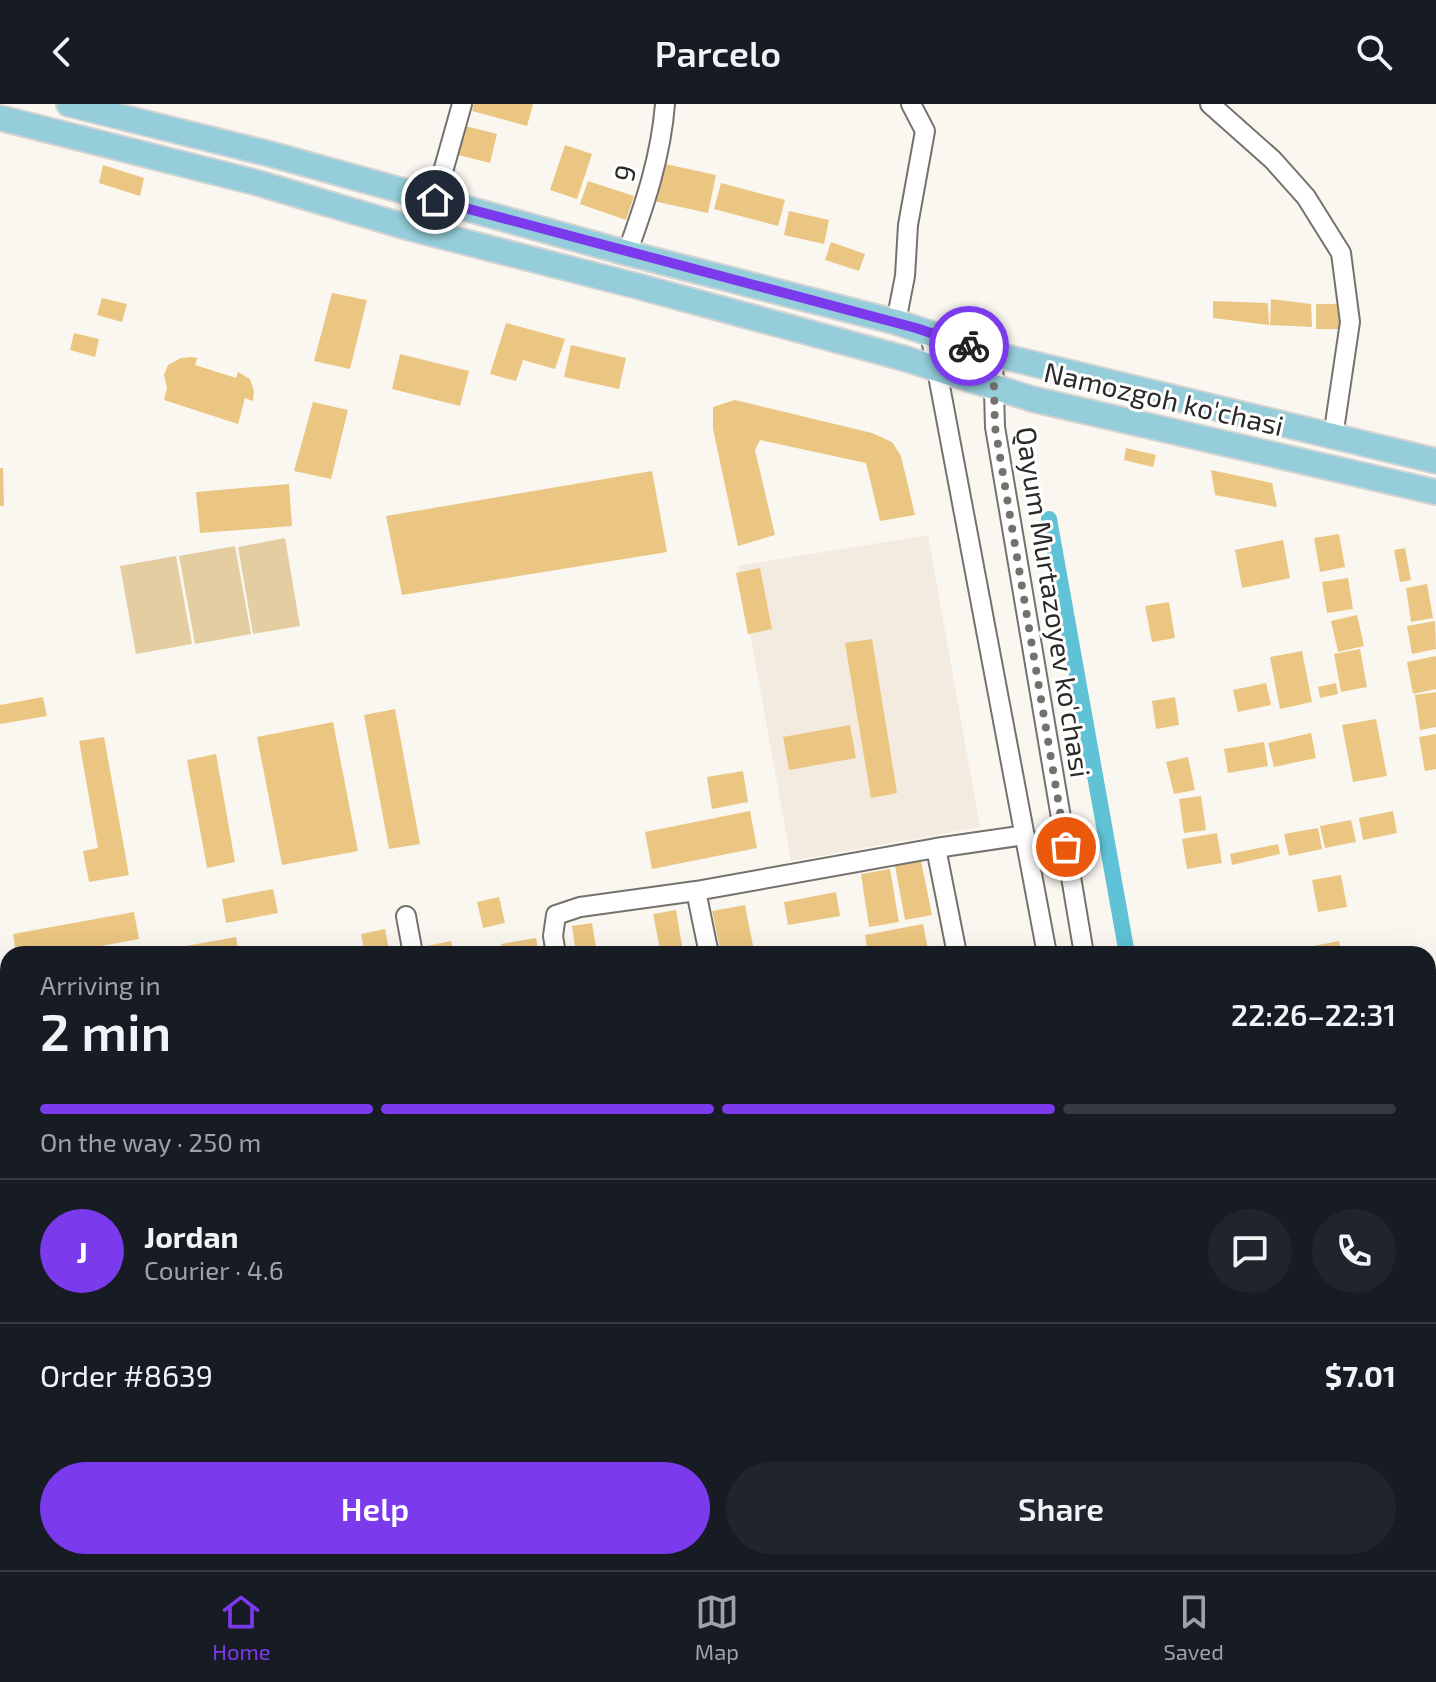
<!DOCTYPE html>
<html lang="en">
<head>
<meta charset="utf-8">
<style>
	body { margin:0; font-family:"Exo 2",sans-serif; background:#20242c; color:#f1f3f6; height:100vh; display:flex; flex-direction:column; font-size:30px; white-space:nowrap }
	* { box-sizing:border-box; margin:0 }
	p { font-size:26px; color:#9ea1a6 }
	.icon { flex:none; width:44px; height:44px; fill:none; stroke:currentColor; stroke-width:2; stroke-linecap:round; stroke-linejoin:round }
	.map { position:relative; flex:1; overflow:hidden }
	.side { position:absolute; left:0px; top:842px; width:1436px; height:624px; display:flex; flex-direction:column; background:#171b24; border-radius:24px 24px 0 0; box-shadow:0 8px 32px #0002 }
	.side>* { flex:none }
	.pin { position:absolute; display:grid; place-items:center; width:68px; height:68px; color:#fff; margin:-34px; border:4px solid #fff; border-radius:50%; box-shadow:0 2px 8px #0007 }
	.courier { position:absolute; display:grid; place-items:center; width:80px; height:80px; margin:-40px; border:6px solid #7c3aed; border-radius:50%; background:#fff; color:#222; box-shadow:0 2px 10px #0007 }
	.summary em { font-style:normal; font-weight:600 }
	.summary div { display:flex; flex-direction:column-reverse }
	.summary { display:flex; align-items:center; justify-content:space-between; height:136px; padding:0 40px }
	h1 { font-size:52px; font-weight:600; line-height:60px }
	.bar { display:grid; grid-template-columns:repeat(4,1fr); gap:12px 8px; align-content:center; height:96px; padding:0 40px }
	.bar i { height:10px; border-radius:6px; background:#363941 }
	.bar .selected { background:#7c3aed }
	.bar p { grid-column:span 4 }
	.line { display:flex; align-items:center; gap:20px; padding:0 40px; border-top:2px solid #363941 }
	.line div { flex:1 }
	.round { display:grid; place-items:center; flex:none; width:84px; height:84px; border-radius:42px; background:#20242c }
	.cta { display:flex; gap:16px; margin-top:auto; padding:16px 40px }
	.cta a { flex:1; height:92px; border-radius:48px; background:#7c3aed; color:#fff; font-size:32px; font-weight:600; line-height:92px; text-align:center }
	.cta a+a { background:#20242c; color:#f1f3f6 }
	header { display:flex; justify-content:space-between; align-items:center; height:104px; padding:0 40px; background:#171b24; font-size:36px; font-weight:600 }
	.dock { display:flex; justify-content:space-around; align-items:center; height:112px; border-top:2px solid #363941; background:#171b24; font-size:22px; color:#9ea1a6 }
	.dock a { display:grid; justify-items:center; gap:4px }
	.dock .selected { color:#7c3aed }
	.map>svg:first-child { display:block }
	.built { fill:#f3ebdf }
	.green { fill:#e5cda2 }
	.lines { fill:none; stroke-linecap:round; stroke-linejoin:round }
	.canal { stroke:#60c2d6; stroke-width:16 }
	.building { fill:#ebc682 }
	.minor-casing { stroke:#75726d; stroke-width:22 }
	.major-casing { stroke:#d5d4d4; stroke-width:28 }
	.minor { stroke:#fff; stroke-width:18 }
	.major { stroke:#95ceda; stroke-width:24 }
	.done { stroke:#73726e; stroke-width:8; stroke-dasharray:0 14.4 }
	.route { stroke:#7c3aed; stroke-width:10 }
	.labels { text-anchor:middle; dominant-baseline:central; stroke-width:6; stroke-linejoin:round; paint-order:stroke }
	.street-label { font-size:28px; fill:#2b2a28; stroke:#fff }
</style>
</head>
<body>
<header><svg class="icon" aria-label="back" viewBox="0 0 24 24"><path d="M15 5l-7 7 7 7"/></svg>Parcelo<svg class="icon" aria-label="search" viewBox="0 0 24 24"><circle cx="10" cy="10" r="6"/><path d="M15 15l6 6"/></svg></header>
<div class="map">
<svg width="1436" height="1466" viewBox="0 0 1436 1466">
	<rect width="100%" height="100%" fill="#faf7f1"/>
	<path class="built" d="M 928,431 L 980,723 L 791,757 L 738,462 Z
		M 1436,1445 L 1436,1466 L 1315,1466 L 1360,1458 L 1428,1458 L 1428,1446 Z
		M 835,1458 L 1113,1458 L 1114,1466 L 837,1466 Z"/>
	<path class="green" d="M 285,434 L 300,522 L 253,530 L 238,443 Z
		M 235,442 L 251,530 L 195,540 L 179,452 Z
		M 176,452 L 192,540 L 136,550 L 120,462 Z"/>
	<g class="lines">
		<path class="canal" d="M 1049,415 L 1127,850
			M 1237,1458 L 1239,1466"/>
	</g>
	<path class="building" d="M 474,0 L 533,0 L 527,22 L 472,7 Z
		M 465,22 L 497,30 L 490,59 L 458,51 Z
		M 565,41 L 592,50 L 577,95 L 550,86 Z
		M 661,59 L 716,71 L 708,109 L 653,97 Z
		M 103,61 L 144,74 L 140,92 L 99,79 Z
		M 588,77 L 634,92 L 626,116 L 580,100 Z
		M 721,79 L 785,96 L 778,122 L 714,105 Z
		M 789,107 L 829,116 L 824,140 L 784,131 Z
		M 831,138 L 865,150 L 859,167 L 825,156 Z
		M 332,189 L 367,196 L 350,265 L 314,257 Z
		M 102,194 L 127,200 L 122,218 L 97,211 Z
		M 1271,195 L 1311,200 L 1312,223 L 1270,221 Z
		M 1213,197 L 1268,199 L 1269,221 L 1213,214 Z
		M 1316,200 L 1341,200 L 1340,225 L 1316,225 Z
		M 506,219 L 565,235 L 555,265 L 523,256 L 516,277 L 490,270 Z
		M 74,229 L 99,235 L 95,253 L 70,246 Z
		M 571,241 L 626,254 L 619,285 L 564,273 Z
		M 400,250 L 469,267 L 460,302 L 392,285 Z
		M 191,253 L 197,254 L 195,261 L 236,274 L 238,268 L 250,275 L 254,287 L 253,297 L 245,294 L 238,320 L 164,296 L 167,284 L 164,271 L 168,261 L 181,254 Z
		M 735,296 L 872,329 L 892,338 L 901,352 L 915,411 L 880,417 L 866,359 L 760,336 L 755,346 L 775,431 L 738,442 L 713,325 L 713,303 Z
		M 313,298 L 348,306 L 331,375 L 294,367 Z
		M 1126,344 L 1156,351 L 1153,363 L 1124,356 Z
		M 0,364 L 3,364 L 4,402 L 0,402 Z
		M 1211,366 L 1272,379 L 1277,403 L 1215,391 Z
		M 652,367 L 667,448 L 402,491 L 386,412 Z
		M 289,380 L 292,422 L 200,429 L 196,388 Z
		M 1339,430 L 1345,463 L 1320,468 L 1314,434 Z
		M 1283,436 L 1290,474 L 1242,484 L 1235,446 Z
		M 1405,444 L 1411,476 L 1400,478 L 1394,446 Z
		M 760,464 L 772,525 L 748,530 L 736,469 Z
		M 1348,474 L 1353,505 L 1327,509 L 1322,478 Z
		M 1427,480 L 1433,514 L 1411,518 L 1406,484 Z
		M 1169,498 L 1175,534 L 1152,538 L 1145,502 Z
		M 1357,511 L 1364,542 L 1338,548 L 1331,517 Z
		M 1435,517 L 1436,545 L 1412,550 L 1407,522 Z
		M 872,535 L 897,689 L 871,694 L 845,539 Z
		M 1360,545 L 1367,583 L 1341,588 L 1334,550 Z
		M 1302,547 L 1312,598 L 1280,605 L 1270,553 Z
		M 1436,552 L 1436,585 L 1413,590 L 1407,558 Z
		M 1266,579 L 1271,601 L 1238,608 L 1233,586 Z
		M 1336,579 L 1338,590 L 1320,594 L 1318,583 Z
		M 1436,588 L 1436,623 L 1420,626 L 1415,591 Z
		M 43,593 L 47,612 L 0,620 L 0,601 Z
		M 1175,593 L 1179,621 L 1156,625 L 1152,597 Z
		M 395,605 L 420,740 L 389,745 L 364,611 Z
		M 1376,615 L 1387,672 L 1353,678 L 1342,621 Z
		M 333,618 L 358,747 L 282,761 L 257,633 Z
		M 850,621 L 856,654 L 789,666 L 783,633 Z
		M 1311,629 L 1316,654 L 1274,663 L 1268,639 Z
		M 1436,630 L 1436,665 L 1425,667 L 1419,633 Z
		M 104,633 L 129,771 L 89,778 L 83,747 L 98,744 L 79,637 Z
		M 1264,638 L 1268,662 L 1228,669 L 1224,645 Z
		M 216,650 L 235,758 L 207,764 L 187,656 Z
		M 1188,653 L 1195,686 L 1174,690 L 1166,658 Z
		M 743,667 L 748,698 L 712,705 L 707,673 Z
		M 1201,692 L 1206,726 L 1184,729 L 1179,695 Z
		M 750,707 L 757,744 L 652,765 L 645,728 Z
		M 1393,707 L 1397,729 L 1363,736 L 1359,714 Z
		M 1351,716 L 1356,738 L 1325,744 L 1320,722 Z
		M 1318,724 L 1322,745 L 1289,752 L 1284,730 Z
		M 1217,729 L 1222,759 L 1187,765 L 1182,735 Z
		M 1278,740 L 1280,750 L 1232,761 L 1230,750 Z
		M 921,757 L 932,811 L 905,816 L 895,762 Z
		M 890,765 L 899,818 L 869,823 L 861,770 Z
		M 1341,771 L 1347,803 L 1318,808 L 1312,776 Z
		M 273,785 L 278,809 L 226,819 L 222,795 Z
		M 836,788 L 840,812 L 788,821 L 784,798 Z
		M 499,793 L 505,819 L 483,824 L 477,798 Z
		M 745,801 L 753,842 L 721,849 L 712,807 Z
		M 676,806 L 683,847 L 661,850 L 653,810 Z
		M 134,808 L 139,835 L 58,850 L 16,850 L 13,830 Z
		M 592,819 L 597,850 L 576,850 L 572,822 Z
		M 923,820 L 929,850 L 868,850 L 865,831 Z
		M 385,825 L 390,850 L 365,850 L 361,830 Z
		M 236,833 L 239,850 L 152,850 L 152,848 Z
		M 536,834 L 539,850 L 503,850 L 501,840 Z
		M 451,837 L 454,850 L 418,850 L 417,844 Z
		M 1339,837 L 1342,850 L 1304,850 L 1303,844 Z
		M 1436,902 L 1436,946 L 1428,948 L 1428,903 Z
		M 1436,949 L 1436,993 L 1431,994 L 1428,978 L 1428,951 Z
		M 1429,1080 L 1433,1099 L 1428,1100 L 1428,1081 Z
		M 8,1112 L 8,1140 L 0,1141 L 0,1113 Z
		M 8,1172 L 8,1201 L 6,1202 L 3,1173 Z
		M 1436,1175 L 1436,1204 L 1428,1205 L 1428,1177 Z
		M 1436,1237 L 1436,1270 L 1432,1271 L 1428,1238 Z
		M 8,1320 L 8,1344 L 0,1345 L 0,1321 Z
		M 1436,1340 L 1436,1371 L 1428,1373 L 1428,1342 Z
		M 8,1405 L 8,1437 L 7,1437 L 1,1406 Z
		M 15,1458 L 57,1458 L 59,1466 L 17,1466 Z
		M 104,1458 L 145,1458 L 146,1461 L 106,1466 Z
		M 833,1458 L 860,1458 L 861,1466 L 835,1466 Z
		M 1021,1461 L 1022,1466 L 1001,1466 L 1001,1464 Z"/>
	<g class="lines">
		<g class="minor-casing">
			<path id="minor" d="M 1210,0 L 1273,56 L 1306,93 L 1341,149 L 1350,218 L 1333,333
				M 435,96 L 462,0
				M 627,149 C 645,100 661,52 665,0
				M 896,218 L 905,172 L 908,121 L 925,27 L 911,0
				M 930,229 L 1047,850
				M 993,250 L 995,323 L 1084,850
				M 936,744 L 957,850
				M 406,812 L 413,850
				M 556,850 L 553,832 L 556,811 L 580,803 L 696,787
				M 709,850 L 696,787 L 936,744 L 1025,731
				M 1428,888 L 1436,887
				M 0,1253 L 8,1252
				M 0,1446 L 8,1445
				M 265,1458 L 266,1466
				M 522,1458 L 524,1466
				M 821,1458 L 822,1466
				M 1157,1458 L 1158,1466
				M 1190,1458 L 1192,1466"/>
		</g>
		<g class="major-casing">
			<path id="major" d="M 69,0 L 270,50 L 627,149 L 896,218 L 993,250 L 1436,357
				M 0,14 L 258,79 L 410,124 L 637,182 L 903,254 L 1032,295 L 1436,388"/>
		</g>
		<use href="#minor" class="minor"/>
		<use href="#major" class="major"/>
	</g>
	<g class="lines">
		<path class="done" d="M 969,242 L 993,250 L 995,323 L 1066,743"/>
		<path class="route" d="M 435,96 L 916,224 L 969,242"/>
	</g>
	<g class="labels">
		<g class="street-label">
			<text transform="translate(624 69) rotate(-76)">9</text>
			<text transform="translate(1164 294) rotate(13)">Namozgoh ko'chasi</text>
			<text transform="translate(1054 498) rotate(81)">Qayum Murtazoyev ko'chasi</text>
		</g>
	</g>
</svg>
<div class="pin" style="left:1066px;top:743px;background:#ea580c"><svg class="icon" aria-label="bag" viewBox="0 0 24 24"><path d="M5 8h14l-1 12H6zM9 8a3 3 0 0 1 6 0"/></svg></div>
<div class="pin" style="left:435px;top:96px;background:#1f2937"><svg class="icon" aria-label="home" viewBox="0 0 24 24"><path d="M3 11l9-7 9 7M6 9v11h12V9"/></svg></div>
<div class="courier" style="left:969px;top:242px"><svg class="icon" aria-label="bike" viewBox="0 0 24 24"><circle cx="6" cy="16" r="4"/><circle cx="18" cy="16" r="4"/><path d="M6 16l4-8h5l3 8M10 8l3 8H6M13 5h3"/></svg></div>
<section class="side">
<div class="summary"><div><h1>2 min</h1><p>Arriving in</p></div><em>22:26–22:31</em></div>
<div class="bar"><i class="selected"></i><i class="selected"></i><i class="selected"></i><i></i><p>On the way · 250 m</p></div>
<div class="line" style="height:144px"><b class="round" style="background:#7c3aed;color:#fff">J</b><div><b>Jordan</b><p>Courier · 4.6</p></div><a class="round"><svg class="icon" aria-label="chat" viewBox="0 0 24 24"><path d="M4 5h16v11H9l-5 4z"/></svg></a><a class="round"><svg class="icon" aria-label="phone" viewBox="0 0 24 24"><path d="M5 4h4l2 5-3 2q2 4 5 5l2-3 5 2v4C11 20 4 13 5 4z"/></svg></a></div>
<div class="line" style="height:104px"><div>Order #8639</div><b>$7.01</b></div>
<div class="cta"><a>Help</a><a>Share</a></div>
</section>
</div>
<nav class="dock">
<a class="selected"><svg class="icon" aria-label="home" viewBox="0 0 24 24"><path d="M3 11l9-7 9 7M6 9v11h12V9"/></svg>Home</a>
<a><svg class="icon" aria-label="map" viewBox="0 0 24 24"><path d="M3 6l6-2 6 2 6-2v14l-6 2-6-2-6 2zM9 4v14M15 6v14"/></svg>Map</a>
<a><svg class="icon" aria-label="saved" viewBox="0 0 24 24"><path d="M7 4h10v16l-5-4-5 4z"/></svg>Saved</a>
</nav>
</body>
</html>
